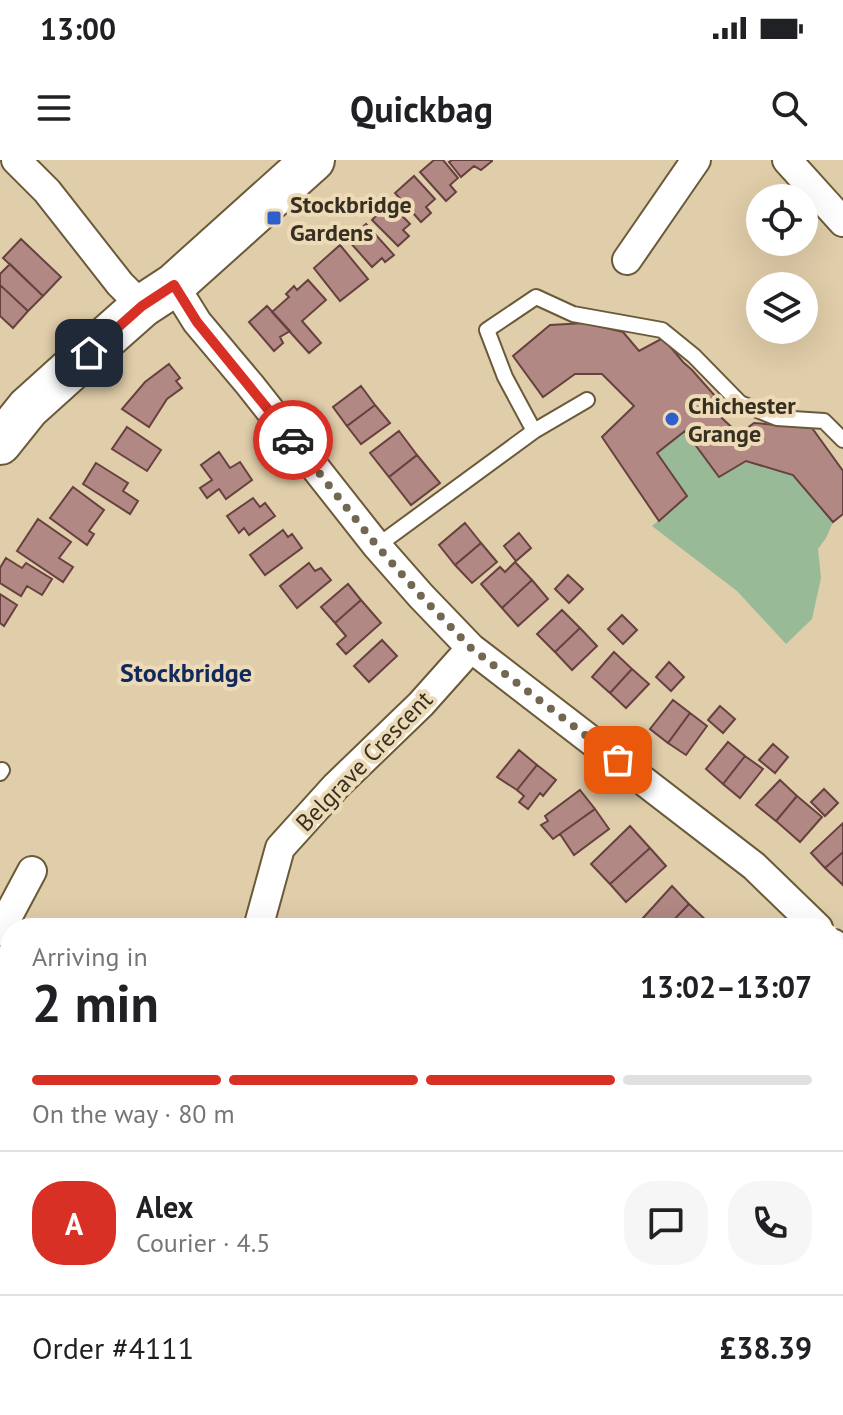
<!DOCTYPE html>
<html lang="en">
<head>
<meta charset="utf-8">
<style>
	body { margin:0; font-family:"PT Sans",sans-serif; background:#f6f6f6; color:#202124; height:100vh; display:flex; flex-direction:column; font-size:30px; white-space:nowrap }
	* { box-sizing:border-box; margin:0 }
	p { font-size:26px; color:#757577 }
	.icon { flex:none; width:44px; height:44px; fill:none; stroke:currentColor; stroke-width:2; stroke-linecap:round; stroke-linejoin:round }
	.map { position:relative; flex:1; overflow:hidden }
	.side { position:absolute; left:0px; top:758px; width:844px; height:498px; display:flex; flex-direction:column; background:#fff; border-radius:32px 32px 0 0; box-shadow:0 8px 32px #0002 }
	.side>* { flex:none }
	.fabs { position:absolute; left:746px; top:24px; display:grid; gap:16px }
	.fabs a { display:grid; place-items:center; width:72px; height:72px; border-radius:50%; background:#fff; box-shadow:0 8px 32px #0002; font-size:40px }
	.pin { position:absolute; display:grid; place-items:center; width:68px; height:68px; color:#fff; margin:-34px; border-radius:16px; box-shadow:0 4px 12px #0006 }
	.courier { position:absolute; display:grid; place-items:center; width:80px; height:80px; margin:-40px; border:6px solid #d93025; border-radius:50%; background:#fff; color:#222; box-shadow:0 2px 10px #0007 }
	.head em { font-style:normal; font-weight:700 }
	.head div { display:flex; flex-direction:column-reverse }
	.head { display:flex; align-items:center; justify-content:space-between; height:136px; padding:0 32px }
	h1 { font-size:52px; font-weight:700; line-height:60px }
	.bar { display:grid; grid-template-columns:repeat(4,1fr); gap:12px 8px; align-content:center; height:96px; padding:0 32px }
	.bar i { height:10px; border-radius:6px; background:#e0e0e0 }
	.bar .selected { background:#d93025 }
	.bar p { grid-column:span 4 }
	.line { display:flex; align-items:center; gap:20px; padding:0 32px; border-top:2px solid #e0e0e0 }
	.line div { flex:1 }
	.round { display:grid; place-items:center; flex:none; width:84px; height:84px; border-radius:32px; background:#f6f6f6 }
	.status { display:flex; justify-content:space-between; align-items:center; height:56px; padding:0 40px; background:#fff; direction:ltr }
	.status svg { height:22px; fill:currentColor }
	header { display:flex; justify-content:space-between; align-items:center; height:104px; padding:0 32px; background:#fff; font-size:36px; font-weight:700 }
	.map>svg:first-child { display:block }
	.green { fill:#99ba97 }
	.building { fill:#b28884; stroke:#66413f; stroke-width:2 }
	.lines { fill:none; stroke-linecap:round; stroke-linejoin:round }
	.service-casing { stroke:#6a5a39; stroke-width:18 }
	.minor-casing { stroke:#6a5a39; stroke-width:32 }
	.secondary-casing { stroke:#6a5a39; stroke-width:42 }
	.primary-casing { stroke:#6a5a39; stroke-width:46 }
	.service { stroke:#fff; stroke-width:14 }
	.minor { stroke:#fff; stroke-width:28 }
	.secondary { stroke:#fff; stroke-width:38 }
	.primary { stroke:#fff; stroke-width:42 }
	.done { stroke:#726751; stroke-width:8; stroke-dasharray:0 14.4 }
	.route { stroke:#d93025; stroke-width:10 }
	.poi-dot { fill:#2f5ecd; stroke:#eddab6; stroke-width:3 }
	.labels { text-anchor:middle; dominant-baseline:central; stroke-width:8; stroke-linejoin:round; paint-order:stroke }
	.poi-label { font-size:24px; font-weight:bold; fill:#373022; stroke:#eddab6; text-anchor:start }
	.street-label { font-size:24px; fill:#373022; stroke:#eddab6 }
	.neighbourhood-label { font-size:26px; font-weight:bold; fill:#12295e; stroke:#eddab6 }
</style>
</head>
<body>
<div class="status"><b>13:00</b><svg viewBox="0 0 49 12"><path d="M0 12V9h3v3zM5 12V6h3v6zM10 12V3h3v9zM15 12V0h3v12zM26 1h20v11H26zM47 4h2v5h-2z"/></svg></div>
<header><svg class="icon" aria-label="menu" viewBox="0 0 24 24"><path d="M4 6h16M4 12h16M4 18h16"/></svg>Quickbag<svg class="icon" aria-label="search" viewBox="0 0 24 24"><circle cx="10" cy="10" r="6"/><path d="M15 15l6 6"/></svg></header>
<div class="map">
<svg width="843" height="1255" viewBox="0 0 843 1255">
	<rect width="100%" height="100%" fill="#e0cda9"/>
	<path class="green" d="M 685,271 L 719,317 L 746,301 L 793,315 L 833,362 L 826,378 L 818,389 L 821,418 L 812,459 L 786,484 L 737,431 L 652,366 L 687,336 L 657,293 Z"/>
	<path class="building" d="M 434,0 L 443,0 L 458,18 L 450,25 L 456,32 L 446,41 L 420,12 Z
		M 452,0 L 492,0 L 492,1 L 481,10 L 474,6 L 461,17 L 449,2 Z
		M 414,16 L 435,39 L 426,47 L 431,53 L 421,62 L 395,33 Z
		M 389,42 L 410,64 L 403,70 L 409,76 L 398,86 L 372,60 Z
		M 366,64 L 394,95 L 385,102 L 382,98 L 372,107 L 348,80 Z
		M 21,79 L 61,117 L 43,136 L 3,98 Z
		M 340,85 L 368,119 L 340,141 L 314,108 Z
		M 10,104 L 43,136 L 28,151 L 0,125 L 0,114 Z
		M 308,120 L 326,140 L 302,161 L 321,183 L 309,193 L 272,152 L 289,137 L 286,134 L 294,126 L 297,130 Z
		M 0,125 L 28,151 L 13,168 L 0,156 Z
		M 267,146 L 290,171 L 280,177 L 283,183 L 274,191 L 249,162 Z
		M 585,163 L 623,172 L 639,191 L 663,178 L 683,202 L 692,210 L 716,237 L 710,247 L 739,274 L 754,263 L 812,268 L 843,311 L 843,354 L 833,362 L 793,315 L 746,301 L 719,317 L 685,271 L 657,293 L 687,336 L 659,361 L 602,277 L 634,246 L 602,214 L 575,214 L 543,237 L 513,196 L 550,165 Z
		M 169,204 L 180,218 L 176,221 L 182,228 L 167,239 L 149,267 L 122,249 L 145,222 Z
		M 361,226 L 375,245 L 347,266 L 333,247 Z
		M 375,245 L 390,263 L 361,284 L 347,266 Z
		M 127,267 L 161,290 L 147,311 L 112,289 Z
		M 399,271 L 417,295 L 389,317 L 370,293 Z
		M 219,292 L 230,308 L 240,302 L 252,320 L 226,339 L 219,329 L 207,338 L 200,328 L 212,320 L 201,305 Z
		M 417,295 L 440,323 L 411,345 L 389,317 Z
		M 96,303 L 128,323 L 123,331 L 138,341 L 130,354 L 83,324 Z
		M 73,327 L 104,350 L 89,371 L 94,374 L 87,385 L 50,358 Z
		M 253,338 L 260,347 L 265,343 L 275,356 L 249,375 L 244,368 L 239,373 L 227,356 Z
		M 38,359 L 71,382 L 59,398 L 73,407 L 63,422 L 17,391 Z
		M 465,363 L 481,383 L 455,405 L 439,385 Z
		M 283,370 L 288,377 L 292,374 L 302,388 L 265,415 L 250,395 Z
		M 519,373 L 531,388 L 516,401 L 504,386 Z
		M 481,383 L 497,402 L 472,423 L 455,405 Z
		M 6,398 L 22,408 L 26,403 L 52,419 L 42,435 L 27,426 L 21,436 L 0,423 L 0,408 Z
		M 515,402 L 532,420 L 502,448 L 481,424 L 500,407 L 505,412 Z
		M 309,403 L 315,411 L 321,408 L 331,420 L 297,448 L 280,426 Z
		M 568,415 L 583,429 L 569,443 L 555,429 Z
		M 532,420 L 548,439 L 518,466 L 502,448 Z
		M 348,424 L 361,440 L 335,463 L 321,447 Z
		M 0,434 L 17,445 L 4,466 L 0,463 Z
		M 361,440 L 381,463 L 346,494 L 337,484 L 346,476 L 335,463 Z
		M 562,450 L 580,468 L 555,492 L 537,474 Z
		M 622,455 L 637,470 L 623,484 L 608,469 Z
		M 580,468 L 597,486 L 572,510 L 555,492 Z
		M 382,480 L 397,496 L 369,522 L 354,506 Z
		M 614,492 L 632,509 L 610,533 L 592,517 Z
		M 669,502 L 684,517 L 671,531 L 656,517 Z
		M 632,509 L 649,524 L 626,548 L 610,533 Z
		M 673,540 L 690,553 L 668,583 L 650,569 Z
		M 720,546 L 735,559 L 723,573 L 708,560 Z
		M 690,553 L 707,566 L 686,595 L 668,583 Z
		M 728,582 L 745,596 L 723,624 L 706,609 Z
		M 773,584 L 788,597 L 775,613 L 759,600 Z
		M 519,590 L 537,605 L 517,630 L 497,617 Z
		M 745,596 L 763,609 L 740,638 L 723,624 Z
		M 537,605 L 556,620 L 543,636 L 540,633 L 528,649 L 519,642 L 524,636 L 517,630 Z
		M 780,620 L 797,636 L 776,661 L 756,645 Z
		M 824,629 L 838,643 L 825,656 L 811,642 Z
		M 580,630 L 595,649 L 553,679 L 541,665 L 548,661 L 545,656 Z
		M 797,636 L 822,657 L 800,682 L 776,661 Z
		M 595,649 L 609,669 L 574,695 L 560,674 Z
		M 843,663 L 843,692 L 825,708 L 811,693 Z
		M 630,666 L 650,688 L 610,724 L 591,704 Z
		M 650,688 L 666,706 L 626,742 L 610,724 Z
		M 843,692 L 843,725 L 825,708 Z
		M 672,726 L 689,744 L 666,768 L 654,768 L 643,758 Z
		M 689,744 L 712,766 L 710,768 L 666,768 Z
		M 841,877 L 843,879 L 843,926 L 834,913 L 834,882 Z"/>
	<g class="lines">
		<g class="service-casing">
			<path id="service" d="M 534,271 L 505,217 L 487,170 L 536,137 L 573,154 L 662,170 L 694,196 L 740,243 L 777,258 L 824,261 L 843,280
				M 377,386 L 534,271 L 587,240
				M 0,613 L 2,610
				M 188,1255 L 189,1246"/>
		</g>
		<g class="minor-casing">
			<path id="minor" d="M 16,0 L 47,31 L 120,124 L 142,146
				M 787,0 L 843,62
				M 627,100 L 696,0
				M 174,125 L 197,162 L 250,225 L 377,386 L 421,436 L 471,488 L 754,706 L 818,768
				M 258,768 L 280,688 L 336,626 L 421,544 L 471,488
				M 0,771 L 32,711
				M 834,784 L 843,795
				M 417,1246 L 426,1255"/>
		</g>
		<g class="secondary-casing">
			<path id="secondary" d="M 0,1002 L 10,1027
				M 48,1246 L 48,1255"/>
		</g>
		<g class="primary-casing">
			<path id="primary" d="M 0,283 L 28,248 L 89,193 L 142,146 L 174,125 L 313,0"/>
		</g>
		<use href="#service" class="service"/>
		<use href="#minor" class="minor"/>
		<use href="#secondary" class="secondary"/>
		<use href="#primary" class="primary"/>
	</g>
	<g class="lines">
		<path class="done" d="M 293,280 L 377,386 L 421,436 L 471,488 L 618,600"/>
		<path class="route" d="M 89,193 L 142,146 L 174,125 L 197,162 L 293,280"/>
	</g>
	<g class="poi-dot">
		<rect x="266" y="50" width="16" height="16" rx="4"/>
		<circle cx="672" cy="259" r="8"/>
	</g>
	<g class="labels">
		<g class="poi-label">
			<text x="290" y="44">Stockbridge<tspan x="290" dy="28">Gardens</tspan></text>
			<text x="688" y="245">Chichester<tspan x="688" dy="28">Grange</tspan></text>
		</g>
		<g class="street-label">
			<text transform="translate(364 601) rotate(-46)">Belgrave Crescent</text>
		</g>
		<g class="neighbourhood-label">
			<text x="186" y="512">Stockbridge</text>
		</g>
	</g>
</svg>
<div class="fabs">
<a><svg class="icon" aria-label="locate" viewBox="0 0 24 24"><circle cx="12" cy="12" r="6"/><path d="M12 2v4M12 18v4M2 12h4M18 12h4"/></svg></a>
<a><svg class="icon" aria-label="layers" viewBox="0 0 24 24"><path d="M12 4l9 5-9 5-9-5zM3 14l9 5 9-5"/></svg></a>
</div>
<div class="pin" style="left:618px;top:600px;background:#ea580c"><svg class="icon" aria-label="bag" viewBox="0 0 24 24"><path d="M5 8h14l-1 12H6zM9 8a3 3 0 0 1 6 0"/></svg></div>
<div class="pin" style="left:89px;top:193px;background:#1f2937"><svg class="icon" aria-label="home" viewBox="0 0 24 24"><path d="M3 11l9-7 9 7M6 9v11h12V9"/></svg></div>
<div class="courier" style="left:293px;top:280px"><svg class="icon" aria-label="car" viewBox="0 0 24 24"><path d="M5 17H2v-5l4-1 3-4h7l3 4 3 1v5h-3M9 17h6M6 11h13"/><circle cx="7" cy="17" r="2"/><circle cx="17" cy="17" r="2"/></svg></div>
<section class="side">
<div class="head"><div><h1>2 min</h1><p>Arriving in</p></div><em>13:02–13:07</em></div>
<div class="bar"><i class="selected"></i><i class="selected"></i><i class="selected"></i><i></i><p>On the way · 80 m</p></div>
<div class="line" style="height:144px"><b class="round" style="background:#d93025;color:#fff">A</b><div><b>Alex</b><p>Courier · 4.5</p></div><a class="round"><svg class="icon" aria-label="chat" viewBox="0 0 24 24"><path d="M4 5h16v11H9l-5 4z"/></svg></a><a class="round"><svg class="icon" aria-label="phone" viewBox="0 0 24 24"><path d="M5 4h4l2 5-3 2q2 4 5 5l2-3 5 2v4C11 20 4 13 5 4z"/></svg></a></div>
<div class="line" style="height:104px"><div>Order #4111</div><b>£38.39</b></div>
</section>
</div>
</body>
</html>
